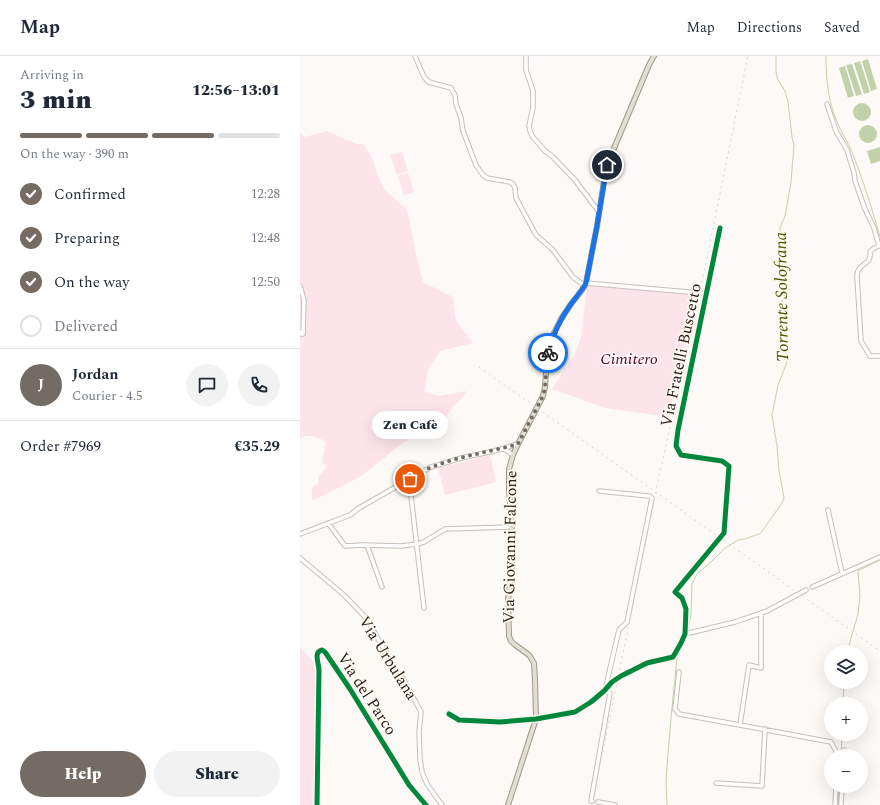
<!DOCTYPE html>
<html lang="en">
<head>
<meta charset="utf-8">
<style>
	body { margin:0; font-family:Spectral,serif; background:#f2f2f3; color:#1f2937; height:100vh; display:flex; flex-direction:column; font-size:15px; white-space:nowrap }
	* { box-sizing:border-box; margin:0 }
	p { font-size:13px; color:#747a83 }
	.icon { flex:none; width:22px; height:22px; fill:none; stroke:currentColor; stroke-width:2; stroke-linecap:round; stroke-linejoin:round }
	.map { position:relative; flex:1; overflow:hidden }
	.panel { display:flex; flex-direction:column; background:#fff; width:300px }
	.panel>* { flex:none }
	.buttons { position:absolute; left:524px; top:589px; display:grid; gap:8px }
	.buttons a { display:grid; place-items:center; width:44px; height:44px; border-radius:50%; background:#fff; box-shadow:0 4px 16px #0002; font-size:20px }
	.pin { position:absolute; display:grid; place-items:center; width:34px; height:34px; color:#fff; margin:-17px; border:2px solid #fff; border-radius:50%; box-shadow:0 1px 4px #0007 }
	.courier { position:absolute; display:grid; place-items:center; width:40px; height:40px; margin:-20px; border:3px solid #1a73e8; border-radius:50%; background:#fff; color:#222; box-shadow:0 1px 5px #0007 }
	.bubble { position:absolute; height:28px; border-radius:14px; background:#fff; box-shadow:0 4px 16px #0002; font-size:13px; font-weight:800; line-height:28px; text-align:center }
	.head em { font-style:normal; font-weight:800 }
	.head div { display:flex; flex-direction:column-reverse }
	.head { display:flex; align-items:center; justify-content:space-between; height:68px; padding:0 20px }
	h1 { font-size:26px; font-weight:800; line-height:30px }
	.bar { display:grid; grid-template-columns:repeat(4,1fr); gap:6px 4px; align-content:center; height:48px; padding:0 20px }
	.bar i { height:5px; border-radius:3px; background:#e0e1e3 }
	.bar .on { background:#736b64 }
	.bar p { grid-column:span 4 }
	.line { display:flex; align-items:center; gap:10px; padding:0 20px; border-top:1px solid #e0e1e3 }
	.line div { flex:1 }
	.round { display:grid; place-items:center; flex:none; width:42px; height:42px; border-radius:21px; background:#f2f2f3 }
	ol { padding:0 20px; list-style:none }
	li { display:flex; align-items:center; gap:12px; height:44px }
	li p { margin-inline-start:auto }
	li .icon { padding:4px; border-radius:50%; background:#736b64; color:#fff; stroke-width:4 }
	li:last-child { color:#747a83 }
	li i { width:22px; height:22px; border:2px solid #e0e1e3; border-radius:50% }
	.cta { display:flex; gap:8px; margin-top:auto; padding:8px 20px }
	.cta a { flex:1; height:46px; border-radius:24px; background:#736b64; color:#fff; font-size:16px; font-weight:800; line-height:46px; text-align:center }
	.cta a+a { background:#f2f2f3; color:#1f2937 }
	header { display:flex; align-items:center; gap:24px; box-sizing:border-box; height:56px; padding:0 20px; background:#fff; border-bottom:1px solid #e0e1e3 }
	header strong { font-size:19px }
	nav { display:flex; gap:22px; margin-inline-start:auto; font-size:14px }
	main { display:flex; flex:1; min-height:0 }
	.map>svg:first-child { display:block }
	.green { fill:#fde4ea }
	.water { fill:#c3d1aa }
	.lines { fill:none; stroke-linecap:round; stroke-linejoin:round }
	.stream { stroke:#c3d1aa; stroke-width:1 }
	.minor-casing { stroke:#c6bfba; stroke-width:5.5 }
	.major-casing { stroke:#9f9987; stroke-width:6 }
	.minor { stroke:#fffefe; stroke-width:3.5 }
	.major { stroke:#e1dfd5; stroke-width:4 }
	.rail { stroke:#d7d6d5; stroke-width:1; stroke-dasharray:2 4; stroke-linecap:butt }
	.cycleway-casing { stroke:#fff8f3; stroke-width:8 }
	.cycleway { stroke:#00873e; stroke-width:5 }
	.done { stroke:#736b64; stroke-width:4; stroke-dasharray:0 7.2 }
	.route { stroke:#1a73e8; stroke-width:5 }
	.labels { text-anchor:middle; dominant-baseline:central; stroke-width:3.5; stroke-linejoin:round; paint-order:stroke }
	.street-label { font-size:16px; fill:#291e15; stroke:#fff8f3 }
	.park-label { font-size:16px; font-style:italic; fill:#4e062b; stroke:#fff8f3 }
	.water-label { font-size:17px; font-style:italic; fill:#435900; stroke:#fff8f3 }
</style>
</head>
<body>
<header>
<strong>Map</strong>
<nav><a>Map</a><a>Directions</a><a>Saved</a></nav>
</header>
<main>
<section class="panel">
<div class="head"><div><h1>3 min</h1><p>Arriving in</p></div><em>12:56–13:01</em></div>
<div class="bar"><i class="on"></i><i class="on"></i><i class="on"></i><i></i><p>On the way · 390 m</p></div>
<ol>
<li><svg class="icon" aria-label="check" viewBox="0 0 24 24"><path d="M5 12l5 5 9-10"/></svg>Confirmed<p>12:28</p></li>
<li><svg class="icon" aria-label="check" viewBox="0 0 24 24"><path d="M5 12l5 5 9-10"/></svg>Preparing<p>12:48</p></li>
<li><svg class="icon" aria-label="check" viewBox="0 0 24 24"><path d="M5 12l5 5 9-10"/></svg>On the way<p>12:50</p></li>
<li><i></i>Delivered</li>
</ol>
<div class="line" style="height:72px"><b class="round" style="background:#736b64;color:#fff">J</b><div><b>Jordan</b><p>Courier · 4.5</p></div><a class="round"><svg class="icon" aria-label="chat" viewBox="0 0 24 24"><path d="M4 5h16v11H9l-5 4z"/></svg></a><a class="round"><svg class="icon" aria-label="phone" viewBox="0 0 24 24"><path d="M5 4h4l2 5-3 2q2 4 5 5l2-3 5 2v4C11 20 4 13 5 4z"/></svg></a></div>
<div class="line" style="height:52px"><div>Order #7969</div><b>€35.29</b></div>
<div class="cta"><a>Help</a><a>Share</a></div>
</section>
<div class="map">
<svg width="580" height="749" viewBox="0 0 580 749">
	<rect width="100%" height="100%" fill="#fcf9f6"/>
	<path class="green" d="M 27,75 L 56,88 L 64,88 L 73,104 L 77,118 L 85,134 L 107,154 L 117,202 L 123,226 L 153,241 L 156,265 L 173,287 L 140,295 L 128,313 L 124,336 L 139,340 L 166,335 L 162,342 L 153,350 L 145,363 L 128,374 L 104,386 L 60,421 L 14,444 L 11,445 L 12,443 L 12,432 L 18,427 L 19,420 L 21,419 L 27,410 L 22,407 L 26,386 C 19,381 13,380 4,380 L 0,383 L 0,77 L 5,81 Z
		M 102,96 L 108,115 L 97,119 L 90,99 Z
		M 108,117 L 114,136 L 104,139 L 98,120 Z
		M 287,229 L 395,239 L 369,361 L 305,352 L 252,333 L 275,298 L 281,281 Z
		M 190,399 L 196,426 L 145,439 L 138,412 Z
		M 0,591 L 15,607 L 17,615 L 15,646 L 14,749 L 0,749 Z"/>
	<path class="water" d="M 568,3 L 577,33 L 571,35 L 562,5 Z
		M 560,5 L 570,36 L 564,38 L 554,7 Z
		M 552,8 L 562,38 L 556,40 L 546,9 Z
		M 545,10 L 554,40 L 548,42 L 539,12 Z
		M553 56a9 9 0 1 1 18 0a9 9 0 1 1-18 0Z
		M559 78a9 9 0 1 1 18 0a9 9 0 1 1-18 0Z
		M 580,91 L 580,105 L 571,108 L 567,95 Z"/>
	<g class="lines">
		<path class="stream" d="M 526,0 C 526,23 528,45 537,66 C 541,76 548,86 552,96 C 563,124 572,152 580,181
			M 388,576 L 391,558 L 392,528 L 397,518 L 411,506 L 424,493 L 438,484 L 445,483 L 461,477 L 482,447 L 484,442 L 479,415 L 477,390 L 472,359 L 478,329 L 487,306 L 485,260 L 482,246 L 485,238 L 484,228 L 481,215 L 479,194 L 480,184 L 480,171 L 485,160 L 491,126 L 494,89 L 492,81 L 488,46 L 485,35 L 478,24 L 476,16 L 476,0
			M 547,596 L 558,558 L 560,540 L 558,515 L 580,504
			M 543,648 L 544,626
			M 541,700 L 542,678
			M 367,749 L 366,726 L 367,710 L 372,651 L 377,602 L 388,579
			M 538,749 L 539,730"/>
		<g class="minor-casing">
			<path id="minor" d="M 115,0 L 124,21 L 129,26 L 151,32 L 155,39 L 156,48 L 161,62 L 163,75 L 176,109 L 183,119 L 187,122 L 210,126 L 213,128 L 215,132 L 216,142 L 236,179 L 252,193 L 273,221 L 285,230
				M 226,0 L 226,14 L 233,35 L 233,52 L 229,70 L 230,75 L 232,80 L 245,95 L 253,101 L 275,124 L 299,156
				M 527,48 L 536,75 L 547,94 L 554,117 L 555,125 L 565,153 L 574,172 L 579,190 L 574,192 L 570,196 C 571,207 565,206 560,212 C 558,214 557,218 557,221 L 561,285 L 570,300 L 580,300
				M 286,227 L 400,237 L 407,238
				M 0,230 L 4,244 L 3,278 L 1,278 L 0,276
				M 202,393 L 206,394 L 213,399
				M 100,428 L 111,440 L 124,552
				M 299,435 L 349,440 L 352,442 L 327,566 L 319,574 L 305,634
				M 528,454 L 542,517
				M 28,467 L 45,490 L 63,489 L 101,490 L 117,488 L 124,486 L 145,473 L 212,471
				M 0,478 L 50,459 L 59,452 L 131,411 L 161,402 L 194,395 L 218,388
				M 67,489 L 82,531
				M 0,502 L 44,539 L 67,563 L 94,611 L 104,624 L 121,656 L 119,676 L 120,703 L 122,716 L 127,728 L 142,749
				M 512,531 L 580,501
				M 461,557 L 461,612 L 449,609 L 440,669 L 531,686 L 537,697 L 537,700
				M 385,578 L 435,566 L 467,555 L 506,534
				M 379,616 L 375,653 L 379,658 L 440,669
				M 149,658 L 159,664 L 200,666 L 236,663 L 275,656 L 291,646 L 304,635 L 312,626 L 321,620 L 347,607 L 373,601 L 381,587 L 385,578 L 386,553 L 382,542 L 375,536 L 424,477 L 429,410 L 422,405 L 381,399 L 376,390 L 378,374 L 420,172
				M 543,700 L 544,694
				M 416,727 L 462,730 L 465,673
				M 292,745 L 291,745 L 310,637 L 304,635
				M 298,746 L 315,749
				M 17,749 L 19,615 C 19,607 13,596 22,594 L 25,596 L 50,633 L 109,729 L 126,749
				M 535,749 L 536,730
				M 541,749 L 542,730"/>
		</g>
		<g class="major-casing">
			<path id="major" d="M 208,749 L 236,663 L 235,624 L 234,607 L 229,599 L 214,588 L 211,585 L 209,580 L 208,544 L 212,510 L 212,478 L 209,433 L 209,413 L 213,399 L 218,388 L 243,340 L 245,331 L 247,302 L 252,281 L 261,263 L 271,248 L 282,234 L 286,227 L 297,170 L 305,119 L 312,97 L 349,9 L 354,0"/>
		</g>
		<use href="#minor" class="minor"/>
		<use href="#major" class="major"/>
		<path class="rail" d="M 179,311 L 580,595
			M 292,749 L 360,416 L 393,270 L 448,0"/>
		<g class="cycleway-casing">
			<path id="cycleway" d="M 149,658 L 159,664 L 200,666 L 236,663 L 275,656 L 291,646 L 304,635 L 312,626 L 321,620 L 347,607 L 373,601 L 381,587 L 385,578 L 386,553 L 382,542 L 375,536 L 424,477 L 429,410 L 422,405 L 381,399 L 376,390 L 378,374 L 420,172
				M 17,749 L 19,615 C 19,607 13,596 22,594 L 25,596 L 50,633 L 109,729 L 126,749"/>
		</g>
		<use href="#cycleway" class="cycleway"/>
	</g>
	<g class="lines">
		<path class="done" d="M 110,423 C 117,419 124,414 132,411 C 160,400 190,396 218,388 L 243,340 C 247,326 245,311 248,297"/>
		<path class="route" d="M 248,297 C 253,278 260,263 271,248 C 276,241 282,235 286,227 L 297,170 L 307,109"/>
	</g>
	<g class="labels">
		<g class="street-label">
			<text transform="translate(381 299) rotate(-78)">Via Fratelli Buscetto</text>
			<text transform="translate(210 491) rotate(-89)">Via Giovanni Falcone</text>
			<text transform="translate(88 602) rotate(58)">Via Urbulana</text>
			<text transform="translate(67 638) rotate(57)">Via del Parco</text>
		</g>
		<g class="park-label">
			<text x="329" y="303">Cimitero</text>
		</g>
		<g class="water-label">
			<text transform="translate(482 241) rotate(-91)">Torrente Solofrana</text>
		</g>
	</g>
</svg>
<div class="buttons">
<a><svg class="icon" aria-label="layers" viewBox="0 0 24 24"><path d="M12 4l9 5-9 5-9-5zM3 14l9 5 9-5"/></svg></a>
<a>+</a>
<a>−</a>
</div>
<div class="pin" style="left:110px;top:423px;background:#ea580c"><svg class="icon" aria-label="bag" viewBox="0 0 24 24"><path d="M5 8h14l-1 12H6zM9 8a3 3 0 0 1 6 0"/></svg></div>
<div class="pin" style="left:307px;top:109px;background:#1f2937"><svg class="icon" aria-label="home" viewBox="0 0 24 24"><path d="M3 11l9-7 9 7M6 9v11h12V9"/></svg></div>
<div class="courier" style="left:248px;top:297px"><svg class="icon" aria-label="bike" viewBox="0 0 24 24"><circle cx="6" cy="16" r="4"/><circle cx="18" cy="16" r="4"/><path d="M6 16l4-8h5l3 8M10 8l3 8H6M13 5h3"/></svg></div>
<div class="bubble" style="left:72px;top:355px;width:76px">Zen Cafè</div>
</div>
</main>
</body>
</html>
